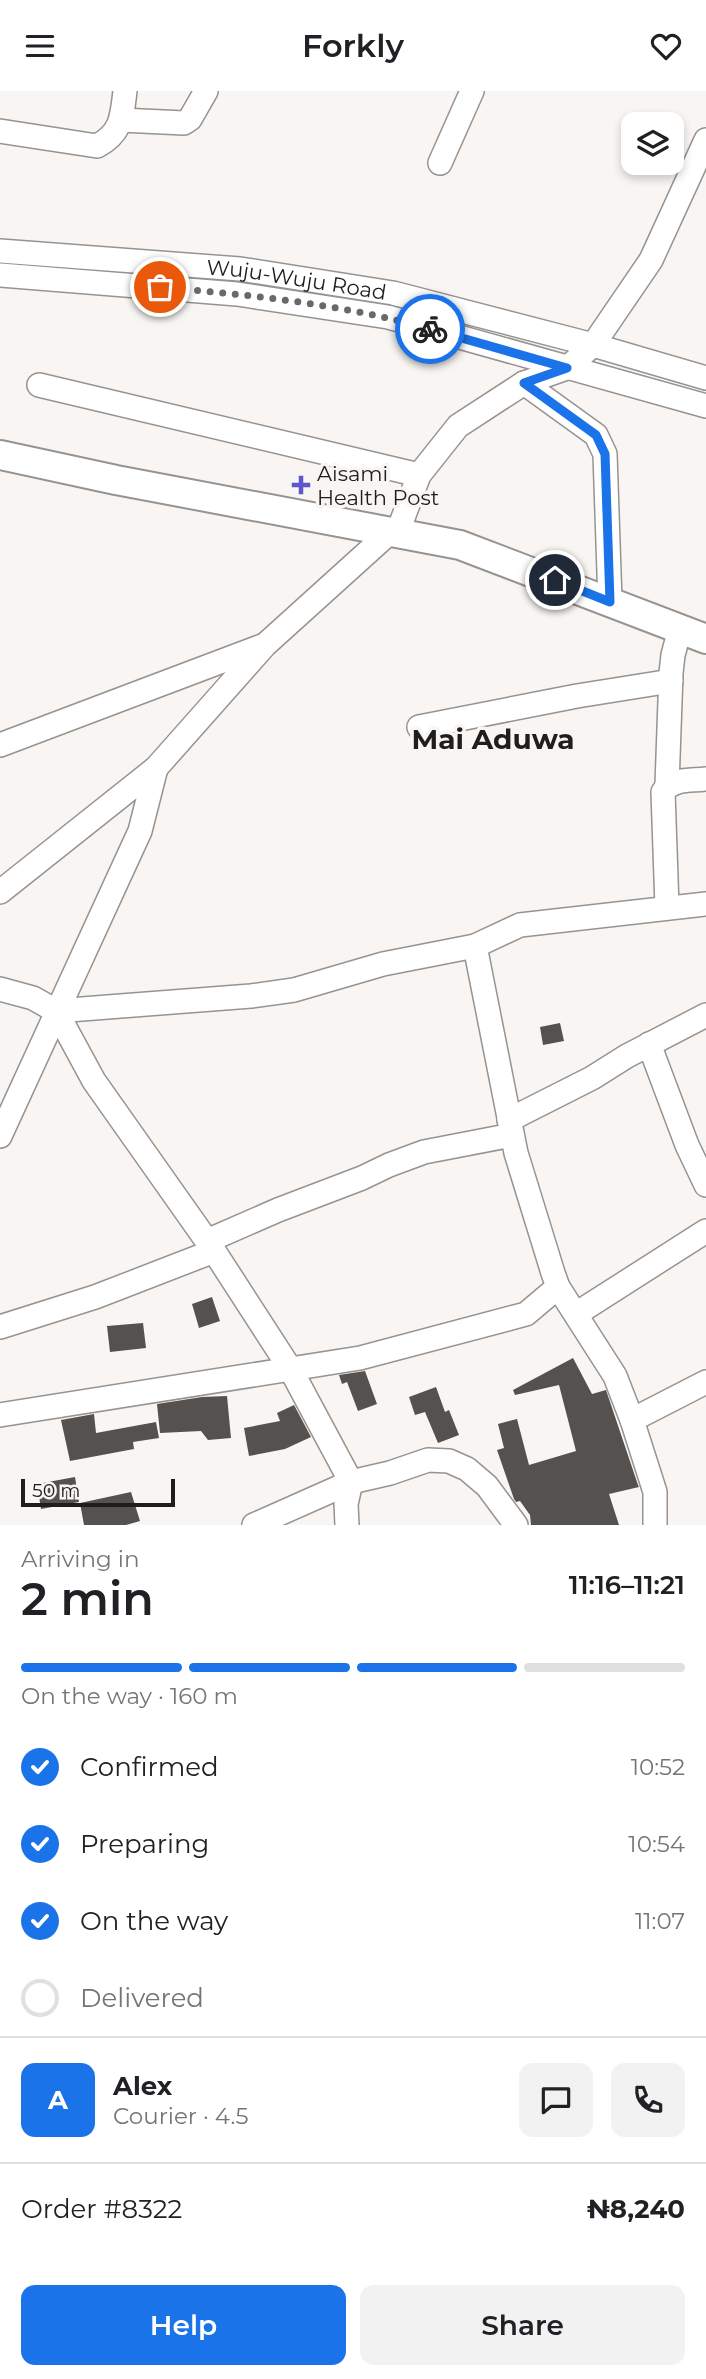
<!DOCTYPE html>
<html lang="en">
<head>
<meta charset="utf-8">
<style>
	body { margin:0; font-family:Montserrat,sans-serif; background:#f2f2f2; color:#202124; height:100vh; display:flex; flex-direction:column; font-size:26px; white-space:nowrap }
	* { box-sizing:border-box; margin:0 }
	p { font-size:23px; color:#757577 }
	.icon { flex:none; width:38px; height:38px; fill:none; stroke:currentColor; stroke-width:2; stroke-linecap:round; stroke-linejoin:round }
	.map { position:relative; height:1434px; overflow:hidden }
	.drawer { display:flex; flex-direction:column; background:#fff; flex:1 }
	.drawer>* { flex:none }
	.fabs { position:absolute; left:621px; top:21px; display:grid; gap:14px }
	.fabs a { display:grid; place-items:center; width:63px; height:63px; border-radius:14px; background:#fff; box-shadow:0 4px 10px #0003; font-size:35px }
	.scale { position:absolute; left:21px; bottom:18px; width:154px; box-sizing:border-box; padding-left:7px; border:4px solid #1f1e1d; border-top:0; font-size:19px; line-height:24px; white-space:nowrap; color:#1f1e1d; -webkit-text-stroke:5px #f8f5f2; paint-order:stroke }
	.pin { position:absolute; display:grid; place-items:center; width:60px; height:60px; color:#fff; margin:-30px; border:4px solid #fff; border-radius:50%; box-shadow:0 2px 7px #0007 }
	.courier { position:absolute; display:grid; place-items:center; width:70px; height:70px; margin:-35px; border:5px solid #1a73e8; border-radius:50%; background:#fff; color:#222; box-shadow:0 2px 9px #0007 }
	.summary em { font-style:normal; font-weight:600 }
	.summary div { display:flex; flex-direction:column-reverse }
	.summary { display:flex; align-items:center; justify-content:space-between; height:119px; padding:0 21px }
	h1 { font-size:46px; font-weight:600; line-height:52px }
	.bar { display:grid; grid-template-columns:repeat(4,1fr); gap:10px 7px; align-content:center; height:84px; padding:0 21px }
	.bar i { height:9px; border-radius:5px; background:#e0e0e0 }
	.bar .on { background:#1a73e8 }
	.bar p { grid-column:span 4 }
	.line { display:flex; align-items:center; gap:18px; padding:0 21px; border-top:2px solid #e0e0e0 }
	.line div { flex:1 }
	.round { display:grid; place-items:center; flex:none; width:74px; height:74px; border-radius:14px; background:#f2f2f2 }
	ol { padding:0 21px; list-style:none }
	li { display:flex; align-items:center; gap:21px; height:77px }
	li p { margin-inline-start:auto }
	li .icon { padding:7px; border-radius:50%; background:#1a73e8; color:#fff; stroke-width:4 }
	li:last-child { color:#757577 }
	li i { width:38px; height:38px; border:4px solid #e0e0e0; border-radius:50% }
	.primary-button { display:flex; gap:14px; margin-top:auto; padding:14px 21px }
	.primary-button a { flex:1; height:80px; border-radius:14px; background:#1a73e8; color:#fff; font-size:28px; font-weight:600; line-height:80px; text-align:center }
	.primary-button a+a { background:#f2f2f2; color:#202124 }
	header { display:flex; justify-content:space-between; align-items:center; height:91px; padding:0 21px; background:#fff; font-size:32px; font-weight:600 }
	.map>svg:first-child { display:block }
	.building { fill:#54514e }
	.lines { fill:none; stroke-linecap:round; stroke-linejoin:round }
	.minor-casing { stroke:#969390; stroke-width:26 }
	.tertiary-casing { stroke:#969390; stroke-width:32 }
	.minor { stroke:#fff; stroke-width:23 }
	.tertiary { stroke:#fff; stroke-width:28 }
	.done { stroke:#6b6968; stroke-width:7; stroke-dasharray:0 12.6 }
	.route { stroke:#1a73e8; stroke-width:9 }
	.poi-dot { fill:#5d56ce; stroke:#f8f5f2; stroke-width:2.5 }
	.labels { text-anchor:middle; dominant-baseline:central; stroke-width:7; stroke-linejoin:round; paint-order:stroke }
	.street-label { font-size:21px; fill:#1f1e1d; stroke:#f8f5f2 }
	.poi-label { font-size:21px; fill:#1f1e1d; stroke:#f8f5f2; text-anchor:start }
	.district-label { font-size:28px; font-weight:bold; fill:#1f1e1d; stroke:#f8f5f2 }
</style>
</head>
<body>
<header><svg class="icon" aria-label="menu" viewBox="0 0 24 24"><path d="M4 6h16M4 12h16M4 18h16"/></svg>Forkly<svg class="icon" aria-label="heart" viewBox="0 0 24 24"><path d="M12 20l-8-8c-3-5 5-10 8-4 3-6 11-1 8 4z"/></svg></header>
<div class="map">
<svg width="706" height="1434" viewBox="0 0 706 1434">
	<rect width="100%" height="100%" fill="#f8f5f2"/>
	<path class="building" d="M 560,932 L 564,950 L 543,954 L 540,936 Z
		M 212,1206 L 220,1230 L 199,1237 L 192,1213 Z
		M 143,1232 L 146,1257 L 110,1261 L 107,1235 Z
		M 573,1267 L 592,1303 L 606,1299 L 638,1394 L 639,1396 L 609,1403 L 619,1434 L 531,1434 L 530,1424 L 520,1410 L 516,1411 L 514,1408 L 497,1359 L 504,1357 L 498,1333 L 517,1328 L 529,1374 L 576,1360 L 559,1294 L 515,1304 L 513,1299 Z
		M 365,1280 L 377,1313 L 358,1320 L 347,1291 L 342,1293 L 339,1284 Z
		M 436,1296 L 445,1321 L 449,1319 L 459,1344 L 438,1352 L 425,1321 L 415,1324 L 409,1306 Z
		M 227,1305 L 231,1347 L 208,1349 L 201,1340 L 160,1342 L 157,1313 L 202,1306 Z
		M 294,1314 L 311,1346 L 285,1358 L 249,1365 L 244,1337 L 280,1330 L 277,1322 Z
		M 94,1323 L 96,1342 L 156,1331 L 159,1347 L 133,1351 L 134,1358 L 70,1370 L 61,1329 Z
		M 75,1386 L 79,1411 L 41,1418 L 37,1393 Z
		M 131,1401 L 140,1430 L 126,1434 L 84,1434 L 80,1412 Z"/>
	<g class="lines">
		<g class="minor-casing">
			<g id="minor">
				<path d="M 121,29 L 184,32 L 190,28 L 206,0"/>
				<path d="M 0,40 L 97,55 C 122,42 122,25 125,0"/>
				<path d="M 440,72 L 472,0"/>
				<path id="s1" d="M 0,160 L 240,178 L 393,202 L 593,254 L 706,287"/>
				<path d="M 0,184 L 237,203 L 388,226 L 706,315"/>
				<path d="M 524,292 L 596,344 L 605,363 L 610,511"/>
				<path d="M 39,294 L 419,384"/>
				<path d="M 397,443 L 419,384 L 458,335 L 524,292 L 567,277 L 593,254 L 651,169 L 706,49"/>
				<path d="M 419,636 L 577,605 L 671,590"/>
				<path d="M 0,654 L 262,555"/>
				<path d="M 667,694 L 671,582 L 673,564 L 680,538"/>
				<path d="M 0,801 L 156,677 L 265,554 L 390,441"/>
				<path d="M 667,816 L 663,701 C 672,687 691,690 706,688"/>
				<path d="M 475,855 L 516,1062 L 553,1182 L 558,1196 L 615,1285 L 632,1329 L 655,1401 L 655,1434"/>
				<path d="M 0,898 L 33,907 L 56,920 L 94,990 L 214,1160 L 291,1279 L 351,1391 L 346,1413 L 347,1434"/>
				<path d="M 56,920 L 251,905 L 294,899 L 383,873 L 475,855 L 520,834 L 706,813"/>
				<path d="M 649,953 L 687,1054 L 706,1094"/>
				<path d="M 509,1029 L 592,987 L 627,965 L 706,924"/>
				<path d="M 0,1045 L 140,740 L 156,677"/>
				<path d="M 207,1150 L 278,1119 L 362,1087 L 389,1074 L 424,1061 L 512,1044"/>
				<path d="M 576,1223 L 706,1140"/>
				<path d="M 0,1236 L 95,1206 L 214,1160"/>
				<path d="M 0,1324 L 360,1267 L 526,1223 L 558,1196"/>
				<path d="M 632,1329 L 706,1291"/>
				<path d="M 254,1434 L 351,1391 L 390,1382 L 428,1369 L 449,1370 L 467,1378 L 487,1395 L 516,1434"/>
			</g>
		</g>
		<g class="tertiary-casing">
			<path id="tertiary" d="M 0,364 L 116,389 L 460,454 L 706,548"/>
		</g>
		<use href="#minor" class="minor"/>
		<use href="#tertiary" class="tertiary"/>
	</g>
	<g class="lines">
		<path class="done" d="M 160,196 C 250,204 343,213 430,238"/>
		<path class="route" d="M 430,238 L 567,277 L 524,292 L 596,344 L 605,363 L 610,511 L 555,489"/>
	</g>
	<path class="poi-dot" d="M297.5 383.5h7v7h7v7h-7v7h-7v-7h-7v-7h7z"/>
	<g class="labels">
		<g class="street-label">
			<text stroke="none"><textPath href="#s1" startOffset="298">Wuju-Wuju Road</textPath></text>
		</g>
		<g class="poi-label">
			<text x="317" y="382">Aisami<tspan x="317" dy="24">Health Post</tspan></text>
		</g>
		<g class="district-label">
			<text x="493" y="648">Mai Aduwa</text>
		</g>
	</g>
</svg>
<div class="fabs">
<a><svg class="icon" aria-label="layers" viewBox="0 0 24 24"><path d="M12 4l9 5-9 5-9-5zM3 14l9 5 9-5"/></svg></a>
</div>
<div class="scale">50 m</div>
<div class="pin" style="left:160px;top:196px;background:#ea580c"><svg class="icon" aria-label="bag" viewBox="0 0 24 24"><path d="M5 8h14l-1 12H6zM9 8a3 3 0 0 1 6 0"/></svg></div>
<div class="pin" style="left:555px;top:489px;background:#1f2937"><svg class="icon" aria-label="home" viewBox="0 0 24 24"><path d="M3 11l9-7 9 7M6 9v11h12V9"/></svg></div>
<div class="courier" style="left:430px;top:238px"><svg class="icon" aria-label="bike" viewBox="0 0 24 24"><circle cx="6" cy="16" r="4"/><circle cx="18" cy="16" r="4"/><path d="M6 16l4-8h5l3 8M10 8l3 8H6M13 5h3"/></svg></div>
</div>
<section class="drawer">
<div class="summary"><div><h1>2 min</h1><p>Arriving in</p></div><em>11:16–11:21</em></div>
<div class="bar"><i class="on"></i><i class="on"></i><i class="on"></i><i></i><p>On the way · 160 m</p></div>
<ol>
<li><svg class="icon" aria-label="check" viewBox="0 0 24 24"><path d="M5 12l5 5 9-10"/></svg>Confirmed<p>10:52</p></li>
<li><svg class="icon" aria-label="check" viewBox="0 0 24 24"><path d="M5 12l5 5 9-10"/></svg>Preparing<p>10:54</p></li>
<li><svg class="icon" aria-label="check" viewBox="0 0 24 24"><path d="M5 12l5 5 9-10"/></svg>On the way<p>11:07</p></li>
<li><i></i>Delivered</li>
</ol>
<div class="line" style="height:126px"><b class="round" style="background:#1a73e8;color:#fff">A</b><div><b>Alex</b><p>Courier · 4.5</p></div><a class="round"><svg class="icon" aria-label="chat" viewBox="0 0 24 24"><path d="M4 5h16v11H9l-5 4z"/></svg></a><a class="round"><svg class="icon" aria-label="phone" viewBox="0 0 24 24"><path d="M5 4h4l2 5-3 2q2 4 5 5l2-3 5 2v4C11 20 4 13 5 4z"/></svg></a></div>
<div class="line" style="height:91px"><div>Order #8322</div><b>₦8,240</b></div>
<div class="primary-button"><a>Help</a><a>Share</a></div>
</section>
</body>
</html>
